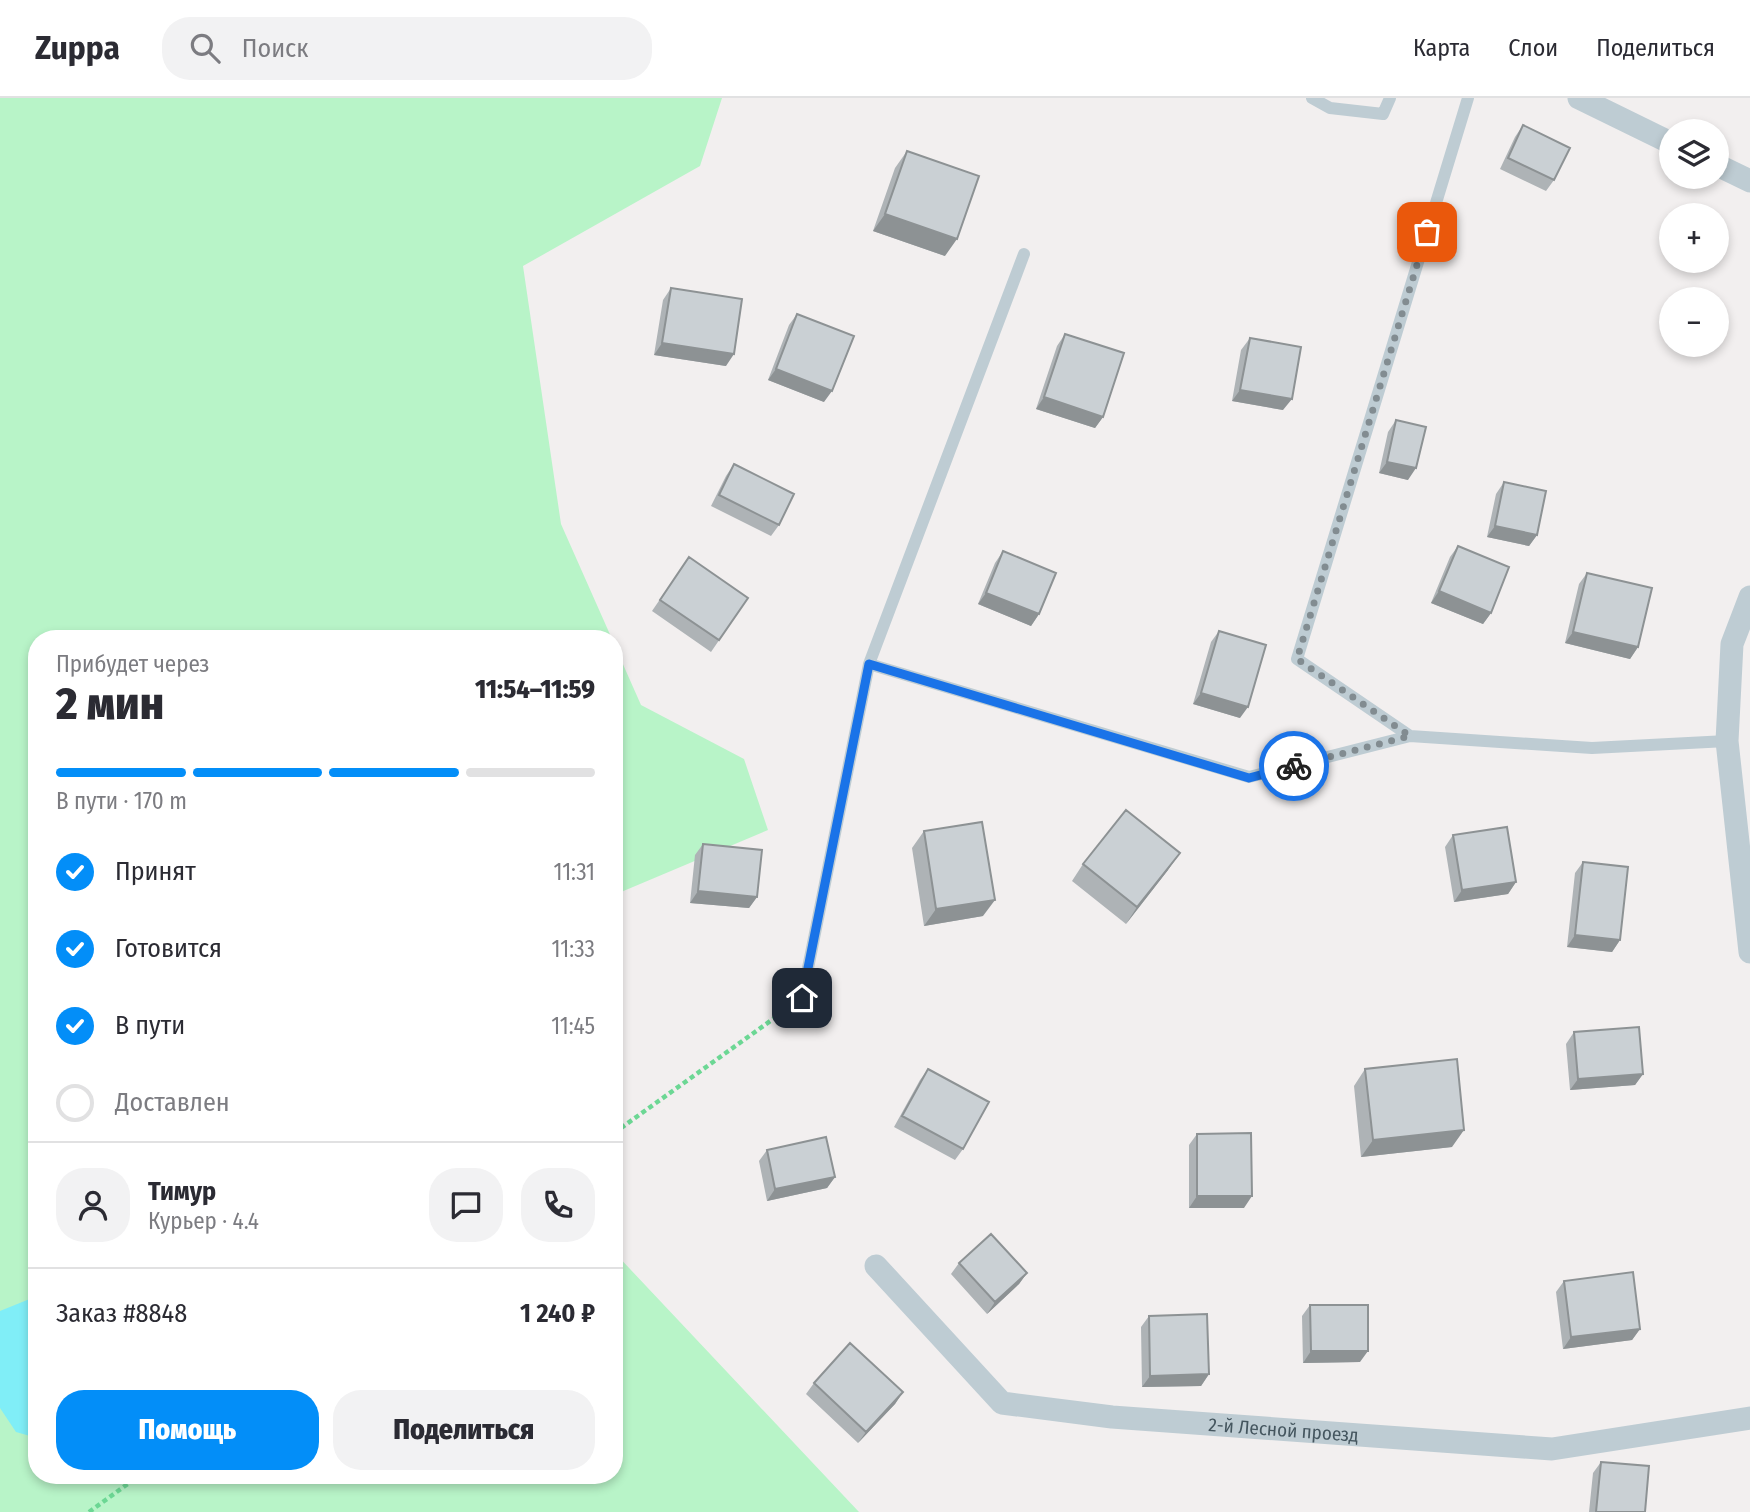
<!DOCTYPE html>
<html lang="ru">
<head>
<meta charset="utf-8">
<style>
	body { margin:0; font-family:"Fira Sans Condensed",sans-serif; background:#f2f2f3; color:#2b2b33; height:100vh; display:flex; flex-direction:column; font-size:26px; white-space:nowrap }
	* { box-sizing:border-box; margin:0 }
	p { font-size:23px; color:#7c7c81 }
	.icon { flex:none; width:38px; height:38px; fill:none; stroke:currentColor; stroke-width:2; stroke-linecap:round; stroke-linejoin:round }
	.map { position:relative; flex:1; overflow:hidden }
	.sheet { position:absolute; left:28px; top:532px; width:595px; height:854px; display:flex; flex-direction:column; background:#fff; border-radius:28px; box-shadow:0 4px 10px #0003 }
	.sheet>* { flex:none }
	.fabs { position:absolute; left:1659px; top:21px; display:grid; gap:14px }
	.fabs a { display:grid; place-items:center; width:70px; height:70px; border-radius:50%; background:#fff; box-shadow:0 4px 10px #0003; font-size:35px }
	.pin { position:absolute; display:grid; place-items:center; width:60px; height:60px; color:#fff; margin:-30px; border-radius:14px; box-shadow:0 4px 10px #0006 }
	.courier { position:absolute; display:grid; place-items:center; width:70px; height:70px; margin:-35px; border:5px solid #1a73e8; border-radius:50%; background:#fff; color:#222; box-shadow:0 2px 9px #0007 }
	.overview em { font-style:normal; font-weight:800 }
	.overview div { display:flex; flex-direction:column-reverse }
	.overview { display:flex; align-items:center; justify-content:space-between; height:119px; padding:0 28px }
	h1 { font-size:46px; font-weight:800; line-height:52px }
	.bar { display:grid; grid-template-columns:repeat(4,1fr); gap:10px 7px; align-content:center; height:84px; padding:0 28px }
	.bar i { height:9px; border-radius:5px; background:#e1e1e2 }
	.bar .selected { background:#038ef8 }
	.bar p { grid-column:span 4 }
	.line { display:flex; align-items:center; gap:18px; padding:0 28px; border-top:2px solid #e1e1e2 }
	.line div { flex:1 }
	.round { display:grid; place-items:center; flex:none; width:74px; height:74px; border-radius:28px; background:#f2f2f3 }
	ol { padding:0 28px; list-style:none }
	li { display:flex; align-items:center; gap:21px; height:77px }
	li p { margin-inline-start:auto }
	li .icon { padding:7px; border-radius:50%; background:#038ef8; color:#fff; stroke-width:4 }
	li:last-child { color:#7c7c81 }
	li i { width:38px; height:38px; border:4px solid #e1e1e2; border-radius:50% }
	.button { display:flex; gap:14px; margin-top:auto; padding:14px 28px }
	.button a { flex:1; height:80px; border-radius:28px; background:#038ef8; color:#fff; font-size:28px; font-weight:800; line-height:80px; text-align:center }
	.button a+a { background:#f2f2f3; color:#2b2b33 }
	header { display:flex; align-items:center; gap:42px; box-sizing:border-box; height:98px; padding:0 35px; background:#fff; border-bottom:2px solid #e1e1e2 }
	header strong { font-size:33px }
	nav { display:flex; gap:38px; margin-inline-start:auto; font-size:24px }
	.search { width:490px; height:63px; background:#f2f2f3; display:flex; align-items:center; gap:18px; box-sizing:border-box; padding:0 24px; border-radius:28px; color:#7c7c81; font-size:26px }
	.map>svg:first-child { display:block }
	.green { fill:#b8f4c8 }
	.water { fill:#80eef7 }
	.lines { fill:none; stroke-linecap:round; stroke-linejoin:round }
	.path { stroke:#6cd794; stroke-width:4.5; stroke-dasharray:5 3.5; stroke-linecap:butt }
	.service { stroke:#beccd3; stroke-width:12 }
	.minor { stroke:#beccd3; stroke-width:23 }
	.wall { fill:#aeb3b6 }
	.shaded-wall { fill:#8d9294 }
	.building { fill:#cad0d4; stroke:#8d9294; stroke-width:2 }
	.done { stroke:#828c91; stroke-width:7; stroke-dasharray:0 12.6 }
	.route { stroke:#1a73e8; stroke-width:9 }
	.labels { text-anchor:middle; dominant-baseline:central; stroke-width:5; stroke-linejoin:round; paint-order:stroke }
	.street-label { font-size:19px; fill:#45565f; stroke:#fff }
</style>
</head>
<body>
<header>
<strong>Zuppa</strong>
<div class="search"><svg class="icon" aria-label="search" viewBox="0 0 24 24"><circle cx="10" cy="10" r="6"/><path d="M15 15l6 6"/></svg>Поиск</div>
<nav><a>Карта</a><a>Слои</a><a>Поделиться</a></nav>
</header>
<div class="map">
<svg width="1750" height="1414" viewBox="0 0 1750 1414">
	<rect width="100%" height="100%" fill="#f2efef"/>
	<path class="green" d="M 0,0 L 722,0 L 700,68 L 523,168 L 561,426 L 612,541 L 37,541 L 37,1377 L 614,1377 L 614,1154 L 859,1414 L 0,1414 Z
		M 614,546 L 641,607 L 744,661 L 768,732 L 614,797 Z"/>
	<path class="water" d="M 37,1198 L 37,1340 L 16,1334 L 0,1310 L 0,1213 Z"/>
	<g class="lines">
		<path class="path" d="M 614,1035 L 787,911
			M 89,1414 L 140,1377"/>
		<path class="service" d="M 1312,0 L 1330,10 L 1383,16 L 1390,0
			M 869,566 L 1249,679 L 1410,638 L 1592,650 L 1727,643
			M 1410,638 L 1297,561 L 1468,0
			M 802,900 L 869,566 L 1024,156"/>
		<g class="minor">
			<path d="M 1579,0 L 1671,45"/>
			<path d="M 1717,67 L 1750,83"/>
			<path d="M 1750,499 L 1732,546 L 1727,643 L 1750,854"/>
			<path id="s1" d="M 876,1168 L 1002,1305 L 1112,1319 L 1552,1351 L 1750,1320"/>
		</g>
	</g>
	<path class="wall" d="M 1523,27 L 1554,82 L 1546,93 L 1500,71 L 1515,39 Z
		M 907,53 L 945,158 L 873,133 L 895,70 Z
		M 671,190 L 726,268 L 654,257 L 663,202 Z
		M 797,216 L 824,304 L 768,282 L 789,227 Z
		M 1065,236 L 1103,319 L 1095,330 L 1036,311 L 1057,248 Z
		M 1250,240 L 1283,312 L 1232,303 L 1241,252 Z
		M 1396,322 L 1408,382 L 1379,375 L 1388,334 Z
		M 734,366 L 779,427 L 771,438 L 711,408 L 726,378 Z
		M 1504,384 L 1537,437 L 1529,448 L 1487,439 L 1496,396 Z
		M 1458,448 L 1491,515 L 1483,526 L 1431,505 L 1450,459 Z
		M 1003,453 L 1039,516 L 1031,528 L 978,506 L 995,465 Z
		M 689,459 L 748,500 L 711,554 L 652,513 Z
		M 1587,475 L 1638,549 L 1630,561 L 1565,545 L 1579,486 Z
		M 1219,533 L 1240,620 L 1193,606 L 1211,544 Z
		M 924,733 L 983,818 L 924,828 L 912,750 Z
		M 1453,737 L 1516,784 L 1508,796 L 1454,804 L 1445,749 Z
		M 703,746 L 757,799 L 749,810 L 690,805 L 695,757 Z
		M 1583,764 L 1620,842 L 1612,854 L 1567,849 L 1575,775 Z
		M 1083,766 L 1168,772 L 1126,826 L 1072,783 Z
		M 1574,934 L 1643,976 L 1635,987 L 1570,992 L 1566,946 Z
		M 928,971 L 963,1051 L 955,1062 L 894,1029 L 920,982 Z
		M 1365,971 L 1452,1049 L 1361,1059 L 1354,988 Z
		M 1197,1036 L 1244,1110 L 1189,1110 L 1189,1047 Z
		M 767,1052 L 835,1079 L 827,1090 L 767,1103 L 759,1063 Z
		M 959,1165 L 1027,1175 L 1019,1186 L 987,1216 L 951,1176 Z
		M 1564,1183 L 1640,1231 L 1632,1242 L 1563,1251 L 1556,1194 Z
		M 1310,1207 L 1360,1264 L 1303,1265 L 1302,1218 Z
		M 1149,1218 L 1209,1276 L 1201,1288 L 1142,1289 L 1141,1229 Z
		M 814,1285 L 903,1294 L 895,1306 L 858,1345 L 806,1296 Z
		M 1601,1364 L 1645,1414 L 1589,1414 L 1593,1375 Z"/>
	<path class="shaded-wall" d="M 885,116 L 957,141 L 945,158 L 873,133 Z
		M 662,245 L 734,256 L 726,268 L 654,257 Z
		M 776,271 L 832,293 L 824,304 L 768,282 Z
		M 1240,292 L 1292,301 L 1283,312 L 1232,303 Z
		M 1044,299 L 1103,319 L 1095,330 L 1036,311 Z
		M 1387,364 L 1416,370 L 1408,382 L 1379,375 Z
		M 1495,428 L 1537,437 L 1529,448 L 1487,439 Z
		M 1439,493 L 1491,515 L 1483,526 L 1431,505 Z
		M 986,495 L 1039,516 L 1031,528 L 978,506 Z
		M 1573,534 L 1638,549 L 1630,561 L 1565,545 Z
		M 1201,595 L 1248,609 L 1240,620 L 1193,606 Z
		M 1180,755 L 1168,772 L 1126,826 L 1137,809 Z
		M 1516,784 L 1508,796 L 1454,804 L 1462,792 Z
		M 698,793 L 757,799 L 749,810 L 690,805 Z
		M 995,802 L 983,818 L 924,828 L 936,811 Z
		M 1575,837 L 1620,842 L 1612,854 L 1567,849 Z
		M 1643,976 L 1635,987 L 1570,992 L 1578,981 Z
		M 1464,1032 L 1452,1049 L 1361,1059 L 1373,1042 Z
		M 835,1079 L 827,1090 L 767,1103 L 775,1091 Z
		M 1197,1098 L 1252,1098 L 1244,1110 L 1189,1110 Z
		M 1027,1175 L 1019,1186 L 987,1216 L 995,1204 Z
		M 1640,1231 L 1632,1242 L 1563,1251 L 1571,1239 Z
		M 1311,1253 L 1368,1253 L 1360,1264 L 1303,1265 Z
		M 1209,1276 L 1201,1288 L 1142,1289 L 1150,1278 Z
		M 903,1294 L 895,1306 L 858,1345 L 866,1334 Z"/>
	<path class="building" d="M 1523,27 L 1570,50 L 1554,82 L 1508,60 Z
		M 907,53 L 979,78 L 957,141 L 885,116 Z
		M 671,190 L 742,201 L 734,256 L 662,245 Z
		M 797,216 L 854,238 L 832,293 L 776,271 Z
		M 1065,236 L 1124,255 L 1103,319 L 1044,299 Z
		M 1250,240 L 1301,249 L 1292,301 L 1240,292 Z
		M 1396,322 L 1426,329 L 1416,370 L 1387,364 Z
		M 734,366 L 794,396 L 779,427 L 719,397 Z
		M 1504,384 L 1546,393 L 1537,437 L 1495,428 Z
		M 1458,448 L 1509,469 L 1491,515 L 1439,493 Z
		M 1003,453 L 1056,475 L 1039,516 L 986,495 Z
		M 689,459 L 748,500 L 719,542 L 660,502 Z
		M 1587,475 L 1652,490 L 1638,549 L 1573,534 Z
		M 1219,533 L 1266,547 L 1248,609 L 1201,595 Z
		M 1126,712 L 1180,755 L 1137,809 L 1083,766 Z
		M 982,724 L 995,802 L 936,811 L 924,733 Z
		M 1507,729 L 1516,784 L 1462,792 L 1453,737 Z
		M 703,746 L 762,752 L 757,799 L 698,793 Z
		M 1583,764 L 1628,769 L 1620,842 L 1575,837 Z
		M 1639,929 L 1643,976 L 1578,981 L 1574,934 Z
		M 1457,961 L 1464,1032 L 1373,1042 L 1365,971 Z
		M 928,971 L 989,1004 L 963,1051 L 902,1018 Z
		M 1251,1035 L 1252,1098 L 1197,1098 L 1197,1036 Z
		M 826,1039 L 835,1079 L 775,1091 L 767,1052 Z
		M 991,1136 L 1027,1175 L 995,1204 L 959,1165 Z
		M 1633,1174 L 1640,1231 L 1571,1239 L 1564,1183 Z
		M 1310,1207 L 1368,1207 L 1368,1253 L 1311,1253 Z
		M 1207,1216 L 1209,1276 L 1150,1278 L 1149,1218 Z
		M 850,1245 L 903,1294 L 866,1334 L 814,1285 Z
		M 1601,1364 L 1649,1368 L 1645,1414 L 1596,1414 Z"/>
	<g class="lines">
		<path class="done" d="M 1294,668 L 1410,638 L 1297,561 L 1427,134"/>
		<path class="route" d="M 802,900 L 869,566 L 1249,680 L 1294,668"/>
	</g>
	<g class="labels">
		<g class="street-label">
			<text stroke="none"><textPath href="#s1" startOffset="469">2-й Лесной проезд</textPath></text>
		</g>
	</g>
</svg>
<div class="fabs">
<a><svg class="icon" aria-label="layers" viewBox="0 0 24 24"><path d="M12 4l9 5-9 5-9-5zM3 14l9 5 9-5"/></svg></a>
<a>+</a>
<a>−</a>
</div>
<div class="pin" style="left:1427px;top:134px;background:#ea580c"><svg class="icon" aria-label="bag" viewBox="0 0 24 24"><path d="M5 8h14l-1 12H6zM9 8a3 3 0 0 1 6 0"/></svg></div>
<div class="pin" style="left:802px;top:900px;background:#1f2937"><svg class="icon" aria-label="home" viewBox="0 0 24 24"><path d="M3 11l9-7 9 7M6 9v11h12V9"/></svg></div>
<div class="courier" style="left:1294px;top:668px"><svg class="icon" aria-label="bike" viewBox="0 0 24 24"><circle cx="6" cy="16" r="4"/><circle cx="18" cy="16" r="4"/><path d="M6 16l4-8h5l3 8M10 8l3 8H6M13 5h3"/></svg></div>
<section class="sheet">
<div class="overview"><div><h1>2 мин</h1><p>Прибудет через</p></div><em>11:54–11:59</em></div>
<div class="bar"><i class="selected"></i><i class="selected"></i><i class="selected"></i><i></i><p>В пути · 170 m</p></div>
<ol>
<li><svg class="icon" aria-label="check" viewBox="0 0 24 24"><path d="M5 12l5 5 9-10"/></svg>Принят<p>11:31</p></li>
<li><svg class="icon" aria-label="check" viewBox="0 0 24 24"><path d="M5 12l5 5 9-10"/></svg>Готовится<p>11:33</p></li>
<li><svg class="icon" aria-label="check" viewBox="0 0 24 24"><path d="M5 12l5 5 9-10"/></svg>В пути<p>11:45</p></li>
<li><i></i>Доставлен</li>
</ol>
<div class="line" style="height:126px"><a class="round"><svg class="icon" aria-label="person" viewBox="0 0 24 24"><circle cx="12" cy="8" r="4"/><path d="M4 21q1-7 8-7t8 7"/></svg></a><div><b>Тимур</b><p>Курьер · 4.4</p></div><a class="round"><svg class="icon" aria-label="chat" viewBox="0 0 24 24"><path d="M4 5h16v11H9l-5 4z"/></svg></a><a class="round"><svg class="icon" aria-label="phone" viewBox="0 0 24 24"><path d="M5 4h4l2 5-3 2q2 4 5 5l2-3 5 2v4C11 20 4 13 5 4z"/></svg></a></div>
<div class="line" style="height:91px"><div>Заказ #8848</div><b>1 240 ₽</b></div>
<div class="button"><a>Помощь</a><a>Поделиться</a></div>
</section>
</div>
</body>
</html>
